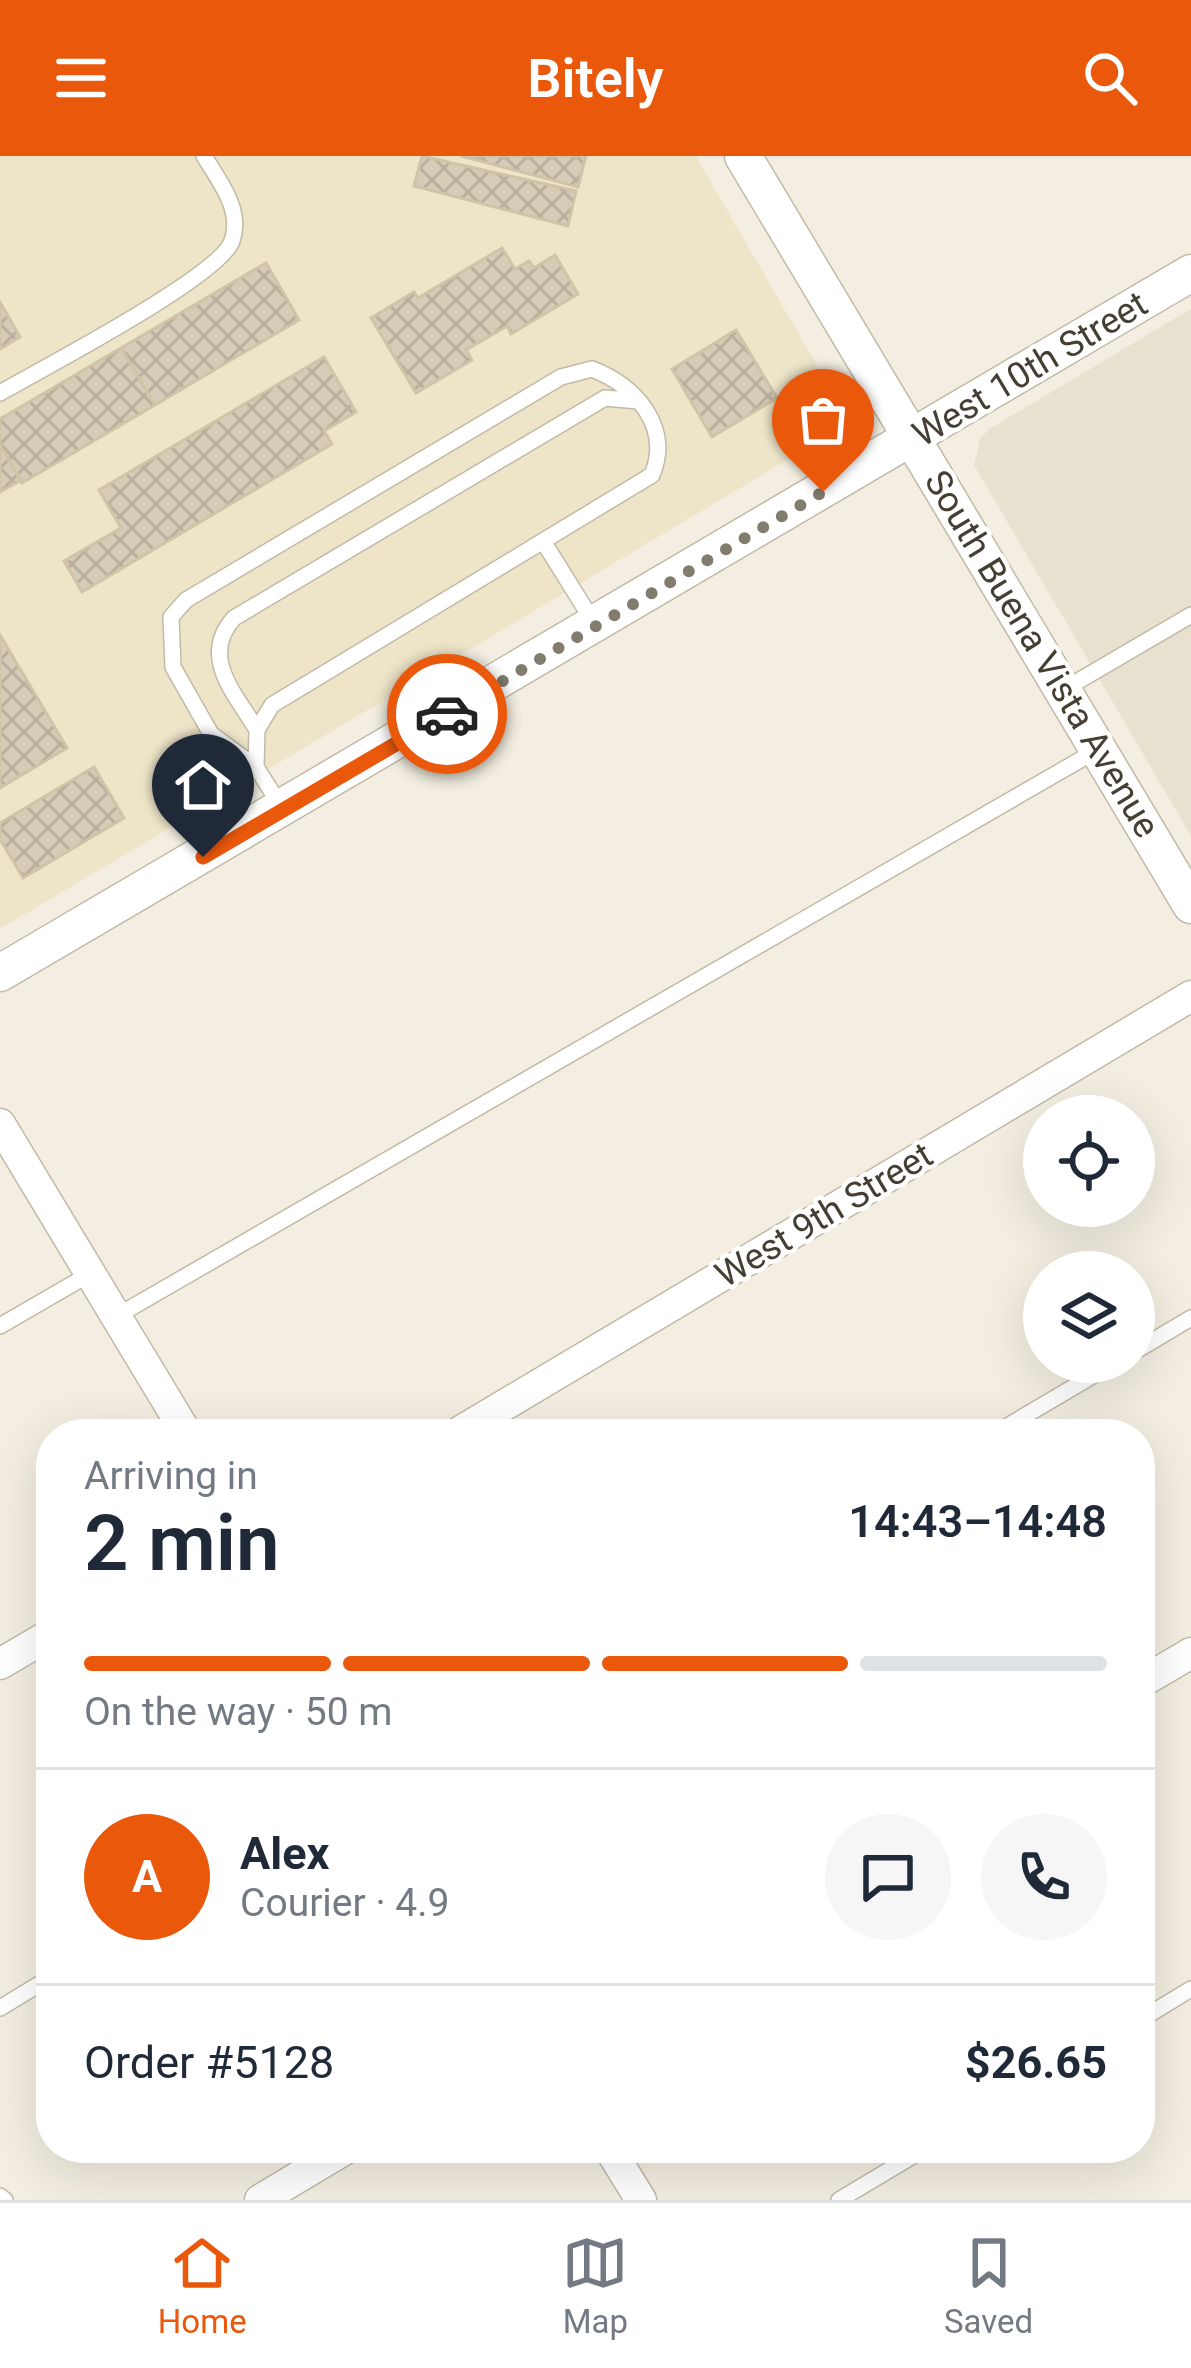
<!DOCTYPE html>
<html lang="en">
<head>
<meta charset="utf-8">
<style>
	body { margin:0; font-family:Roboto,sans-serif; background:#f6f6f7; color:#1f2937; height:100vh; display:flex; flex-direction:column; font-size:45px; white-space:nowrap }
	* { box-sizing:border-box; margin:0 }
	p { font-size:39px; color:#747a83 }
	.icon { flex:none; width:66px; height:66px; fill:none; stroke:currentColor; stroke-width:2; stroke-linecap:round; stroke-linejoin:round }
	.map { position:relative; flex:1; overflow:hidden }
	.panel { position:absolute; left:36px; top:1263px; width:1119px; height:744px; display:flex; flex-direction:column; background:#fff; border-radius:48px; box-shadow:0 12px 48px #0002 }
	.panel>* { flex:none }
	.fabs { position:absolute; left:1023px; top:939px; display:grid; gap:24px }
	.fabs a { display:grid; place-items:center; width:132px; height:132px; border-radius:50%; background:#fff; box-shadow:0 12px 48px #0002; font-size:60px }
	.pin { position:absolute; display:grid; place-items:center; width:102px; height:102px; color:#fff; margin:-123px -51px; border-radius:50% 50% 50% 0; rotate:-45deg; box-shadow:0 0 12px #0007 }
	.pin .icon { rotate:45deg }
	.courier { position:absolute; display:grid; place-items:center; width:120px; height:120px; margin:-60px; border:9px solid #ea580c; border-radius:50%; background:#fff; color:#222; box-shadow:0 3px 15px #0007 }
	.head em { font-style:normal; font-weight:600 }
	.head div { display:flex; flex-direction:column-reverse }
	.head { display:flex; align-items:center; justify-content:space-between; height:204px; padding:0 48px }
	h1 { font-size:78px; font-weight:600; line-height:90px }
	.bar { display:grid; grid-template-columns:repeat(4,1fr); gap:18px 12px; align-content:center; height:144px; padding:0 48px }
	.bar i { height:15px; border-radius:9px; background:#e0e1e3 }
	.bar .active { background:#ea580c }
	.bar p { grid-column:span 4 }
	.line { display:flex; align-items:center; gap:30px; padding:0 48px; border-top:3px solid #e0e1e3 }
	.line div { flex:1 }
	.round { display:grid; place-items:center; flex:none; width:126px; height:126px; border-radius:63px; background:#f6f6f7 }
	header { display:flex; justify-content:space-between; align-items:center; height:156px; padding:0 48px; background:#ea580c; color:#fff; font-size:54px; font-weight:600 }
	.tab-bar { display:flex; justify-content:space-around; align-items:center; height:168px; border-top:3px solid #e0e1e3; background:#fff; font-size:33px; color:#747a83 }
	.tab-bar a { display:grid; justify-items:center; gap:6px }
	.tab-bar .active { color:#ea580c }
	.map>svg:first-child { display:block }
	.residential { fill:#e8e1cf }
	.education { fill:#eee5c9 }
	.building { fill:url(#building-cross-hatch); stroke:#d1c3a8; stroke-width:3 }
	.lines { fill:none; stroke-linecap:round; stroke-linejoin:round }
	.service-casing { stroke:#c2baa6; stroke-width:18 }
	.minor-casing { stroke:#c2baa6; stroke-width:33 }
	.tertiary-casing { stroke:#c2baa6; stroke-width:39 }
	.service { stroke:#fff; stroke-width:15 }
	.minor { stroke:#fff; stroke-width:30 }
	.tertiary { stroke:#fff; stroke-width:36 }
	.done { stroke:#827c6f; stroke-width:12; stroke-dasharray:0 21.6 }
	.route { stroke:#ea580c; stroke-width:15 }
	.labels { text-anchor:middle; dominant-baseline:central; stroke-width:9; stroke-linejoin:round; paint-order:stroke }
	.street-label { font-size:36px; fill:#453e32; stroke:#fff }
</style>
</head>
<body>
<header><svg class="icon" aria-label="menu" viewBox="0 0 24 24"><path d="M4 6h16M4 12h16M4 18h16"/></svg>Bitely<svg class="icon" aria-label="search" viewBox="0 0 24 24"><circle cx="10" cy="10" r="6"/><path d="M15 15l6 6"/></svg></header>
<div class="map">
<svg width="1191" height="2044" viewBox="0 0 1191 2044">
	<defs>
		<pattern id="building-cross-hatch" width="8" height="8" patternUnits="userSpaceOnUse" patternTransform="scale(3)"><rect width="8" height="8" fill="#d5cbb6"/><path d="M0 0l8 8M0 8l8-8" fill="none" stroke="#b8af9d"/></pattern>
	</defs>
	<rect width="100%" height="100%" fill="#f3eee1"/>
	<path class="residential" d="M 1191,153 L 1191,680 L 974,309 L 980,283 L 989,273 Z"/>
	<path class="education" d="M 0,0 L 696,0 L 842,253 L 828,260 L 836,275 L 0,773 Z"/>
	<path class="building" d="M 422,0 L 576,35 L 568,70 L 414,30 Z
		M 461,0 L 586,0 L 578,31 Z
		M 502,92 L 515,113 L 529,105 L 534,112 L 555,99 L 578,138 L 511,178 L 507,170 L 466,194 L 472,204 L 416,237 L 371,162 L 414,136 L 418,142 Z
		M 266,107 L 299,164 L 155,249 L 121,192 Z
		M 0,146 L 20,181 L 0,193 Z
		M 736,174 L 777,242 L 712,281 L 672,213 Z
		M 121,192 L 155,249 L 22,327 L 0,289 L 0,263 Z
		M 324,201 L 356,256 L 324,275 L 332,288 L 82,436 L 64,405 L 121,372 L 99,334 Z
		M 0,289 L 21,324 L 0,336 Z
		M 0,479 L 67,592 L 0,632 Z
		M 94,611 L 124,662 L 23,722 L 0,683 L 0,667 Z"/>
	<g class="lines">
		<g class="service-casing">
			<path id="service" d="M 0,237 C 41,213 219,121 232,85 C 243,54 219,25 204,0
				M 1063,534 L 1191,459
				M 257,574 C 235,537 199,501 234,462 L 605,242 L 638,245
				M 256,611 L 257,574 L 272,549 L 543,385
				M 282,652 L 256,611 L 211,578 L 173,511 L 171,461 L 186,444 L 561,221 L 592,213 C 636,230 672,271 652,319 L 543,385 L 594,467
				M 115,1161 L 1099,593
				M 0,1170 L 88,1119
				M 1134,1196 L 1191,1162
				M 994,1278 L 1116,1206
				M 0,1852 L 51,1821
				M 1140,1864 L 1191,1833
				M 0,2040 L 5,2044
				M 839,2044 L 926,1992"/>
		</g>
		<g class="minor-casing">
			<path id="minor" d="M 0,968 L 187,1278
				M 456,1278 L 1191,840
				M 0,1508 L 51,1478
				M 1140,1527 L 1191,1497
				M 609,1992 L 641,2044
				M 260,2044 L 347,1992"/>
		</g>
		<g class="tertiary-casing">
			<path id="tertiary" d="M 743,0 L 1191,749
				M 0,817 L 1191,117"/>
		</g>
		<use href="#service" class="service"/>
		<use href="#minor" class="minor"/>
		<use href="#tertiary" class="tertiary"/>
	</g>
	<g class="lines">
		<path class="done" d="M 447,558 L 823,336"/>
		<path class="route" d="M 203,701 L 447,558"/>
	</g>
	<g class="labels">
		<g class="street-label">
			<text transform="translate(1030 213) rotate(-31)">West 10th Street</text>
			<text transform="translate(1042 498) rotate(59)">South Buena Vista Avenue</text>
			<text transform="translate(824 1059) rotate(-31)">West 9th Street</text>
		</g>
	</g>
</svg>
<div class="fabs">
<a><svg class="icon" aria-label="locate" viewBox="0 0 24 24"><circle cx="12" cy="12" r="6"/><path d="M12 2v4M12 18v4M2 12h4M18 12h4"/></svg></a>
<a><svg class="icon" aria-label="layers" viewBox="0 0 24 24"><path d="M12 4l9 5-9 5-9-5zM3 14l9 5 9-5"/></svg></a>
</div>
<div class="pin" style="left:823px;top:336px;background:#ea580c"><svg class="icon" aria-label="bag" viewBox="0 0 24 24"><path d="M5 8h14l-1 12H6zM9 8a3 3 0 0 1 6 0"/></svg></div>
<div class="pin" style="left:203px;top:701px;background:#1f2937"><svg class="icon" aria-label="home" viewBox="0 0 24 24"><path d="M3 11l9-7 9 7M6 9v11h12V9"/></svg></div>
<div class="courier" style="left:447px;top:558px"><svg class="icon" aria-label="car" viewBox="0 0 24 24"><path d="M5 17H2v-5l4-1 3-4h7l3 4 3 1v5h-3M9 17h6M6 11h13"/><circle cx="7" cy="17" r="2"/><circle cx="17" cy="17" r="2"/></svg></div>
<section class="panel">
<div class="head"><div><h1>2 min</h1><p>Arriving in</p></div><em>14:43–14:48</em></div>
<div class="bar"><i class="active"></i><i class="active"></i><i class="active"></i><i></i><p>On the way · 50 m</p></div>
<div class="line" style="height:216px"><b class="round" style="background:#ea580c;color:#fff">A</b><div><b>Alex</b><p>Courier · 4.9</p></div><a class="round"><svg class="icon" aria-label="chat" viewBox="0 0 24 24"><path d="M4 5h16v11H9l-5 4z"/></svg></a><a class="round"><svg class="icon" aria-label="phone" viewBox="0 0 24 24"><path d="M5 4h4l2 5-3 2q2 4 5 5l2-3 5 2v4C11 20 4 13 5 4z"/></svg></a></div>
<div class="line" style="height:156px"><div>Order #5128</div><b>$26.65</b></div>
</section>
</div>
<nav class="tab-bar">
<a class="active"><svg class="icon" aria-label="home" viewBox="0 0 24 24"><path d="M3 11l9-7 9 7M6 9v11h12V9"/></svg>Home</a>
<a><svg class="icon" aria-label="map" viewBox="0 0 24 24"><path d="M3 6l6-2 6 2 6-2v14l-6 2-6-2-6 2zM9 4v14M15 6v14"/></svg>Map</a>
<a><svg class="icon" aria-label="saved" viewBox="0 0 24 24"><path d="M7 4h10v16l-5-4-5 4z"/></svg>Saved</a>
</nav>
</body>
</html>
